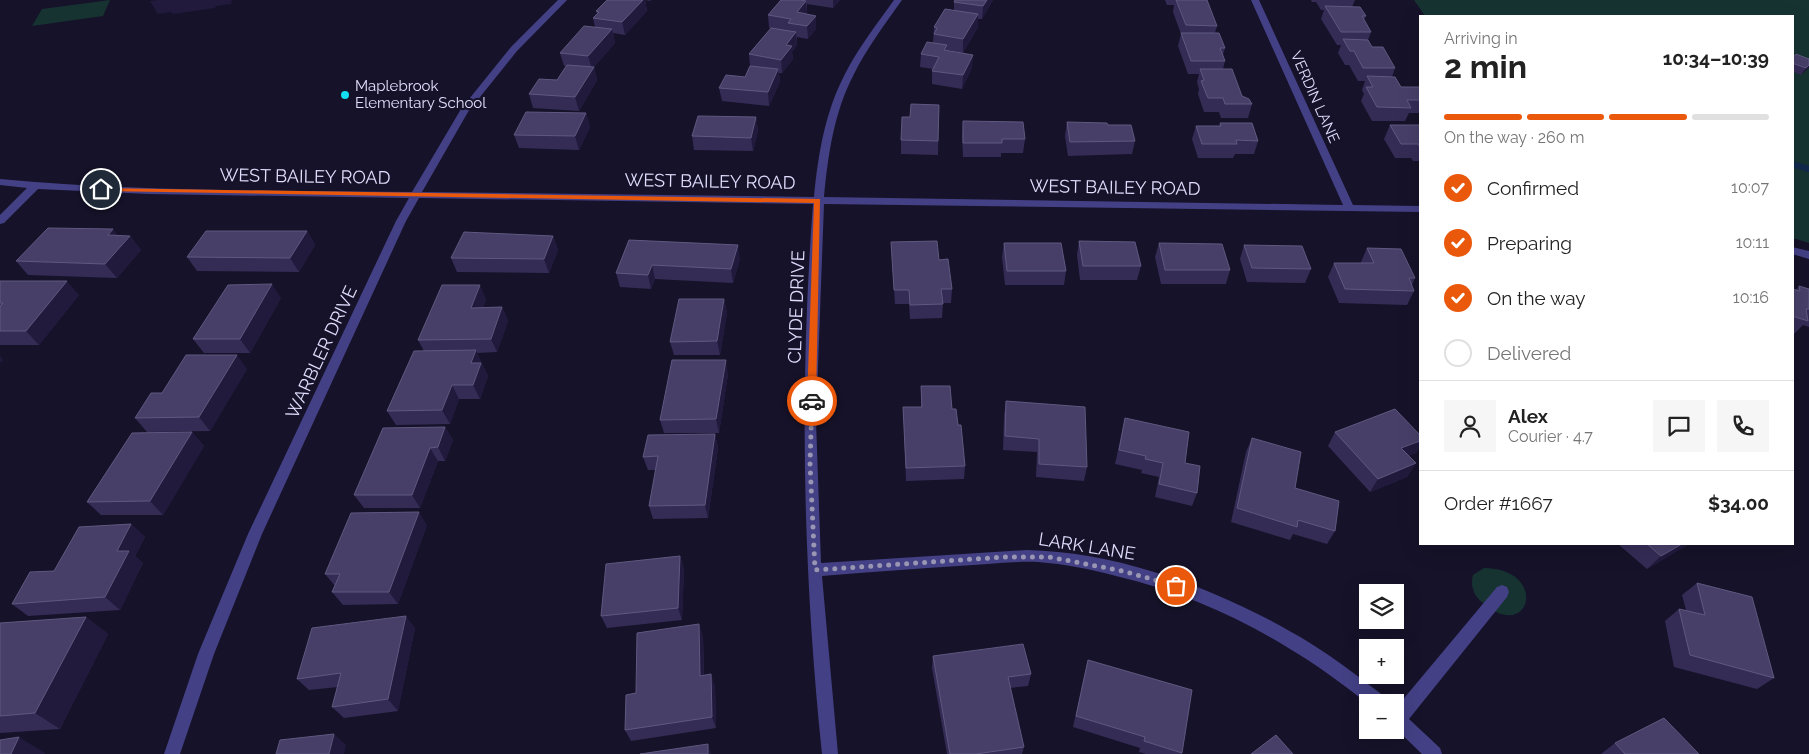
<!DOCTYPE html>
<html lang="en">
<head>
<meta charset="utf-8">
<style>
	body { margin:0; font-family:Raleway,sans-serif; background:#f6f6f6; color:#222; height:100vh; display:flex; flex-direction:column; font-size:19px; white-space:nowrap }
	* { box-sizing:border-box; margin:0 }
	p { font-size:16px; color:#767676 }
	.icon { flex:none; width:28px; height:28px; fill:none; stroke:currentColor; stroke-width:2; stroke-linecap:round; stroke-linejoin:round }
	.map { position:relative; flex:1; overflow:hidden }
	.drawer { position:absolute; left:1419px; top:15px; width:375px; height:530px; display:flex; flex-direction:column; background:#fff; border-radius:0px; box-shadow:0 5px 20px #0002 }
	.drawer>* { flex:none }
	.fabs { position:absolute; left:1359px; top:584px; display:grid; gap:10px }
	.fabs a { display:grid; place-items:center; width:45px; height:45px; border-radius:0px; background:#fff; box-shadow:0 5px 20px #0002; font-size:25px }
	.pin { position:absolute; display:grid; place-items:center; width:42px; height:42px; color:#fff; margin:-21px; border:2px solid #fff; border-radius:50%; box-shadow:0 1px 5px #0007 }
	.courier { position:absolute; display:grid; place-items:center; width:50px; height:50px; margin:-25px; border:4px solid #ea580c; border-radius:50%; background:#fff; color:#222; box-shadow:0 1px 6px #0007 }
	.head em { font-style:normal; font-weight:700 }
	.head div { display:flex; flex-direction:column-reverse }
	.head { display:flex; align-items:center; justify-content:space-between; height:85px; padding:0 25px }
	h1 { font-size:32px; font-weight:700; line-height:38px }
	.bar { display:grid; grid-template-columns:repeat(4,1fr); gap:8px 5px; align-content:center; height:60px; padding:0 25px }
	.bar i { height:6px; border-radius:4px; background:#e0e0e0 }
	.bar .selected { background:#ea580c }
	.bar p { grid-column:span 4 }
	.line { display:flex; align-items:center; gap:12px; padding:0 25px; border-top:1px solid #e0e0e0 }
	.line div { flex:1 }
	.round { display:grid; place-items:center; flex:none; width:52px; height:52px; border-radius:0px; background:#f6f6f6 }
	ol { padding:0 25px; list-style:none }
	li { display:flex; align-items:center; gap:15px; height:55px }
	li p { margin-inline-start:auto }
	li .icon { padding:5px; border-radius:50%; background:#ea580c; color:#fff; stroke-width:4 }
	li:last-child { color:#767676 }
	li i { width:28px; height:28px; border:2px solid #e0e0e0; border-radius:50% }
	.map>svg:first-child { display:block }
	.green { fill:#163332 }
	.lines { fill:none; stroke-linecap:round; stroke-linejoin:round }
	.stream { stroke:#12294d; stroke-width:6 }
	.minor { fill:#434085; fill-rule:evenodd }
	.wall { fill:#352c56 }
	.shaded-wall { fill:#211a3c }
	.building { fill:#473f68; stroke:#5f587f }
	.route { fill:#ea580c }
	.done { stroke:#9996b3; stroke-width:5; stroke-dasharray:0 9 }
	.poi-dot { fill:#14dcf1; stroke:#161229; stroke-width:2 }
	.labels { text-anchor:middle; dominant-baseline:central; stroke-width:4.5; stroke-linejoin:round; paint-order:stroke }
	.far-poi-label { font-size:15px; fill:#e0ddfd; stroke:#161229; text-anchor:start }
	.far-street-label { font-size:15px; fill:#e0ddfd; stroke:#161229 }
	.street-label { font-size:18px; fill:#e0ddfd; stroke:#161229 }
</style>
</head>
<body>
<div class="map">
<svg width="1809" height="754" viewBox="0 0 1809 754">
	<rect width="100%" height="100%" fill="#161229"/>
	<path class="green" d="M 110,0 L 103,16 L 32,26 L 42,9 Z
		M 1414,0 L 1809,0 L 1809,243 L 1793,238 L 1792,16 L 1425,16 Z
		M 1484,568 C 1550,569 1530,644 1483,603 C 1474,596 1470,586 1473,575 Z"/>
	<g class="lines">
		<path class="stream" d="M 1792,164 L 1809,169"/>
		<path class="minor" d="M 558,0 L 567,0 L 517,51 L 468,112 L 422,192 L 814,197 C 818,155 825,112 845,74 C 858,48 877,24 894,0 L 902,0 C 885,24 867,48 854,74 C 834,112 828,155 824,197 L 1343,205 L 1251,0 L 1259,0 L 1353,205 L 1420,206 L 1420,212 L 824,204 L 816,421 L 821,563 L 1027,550 C 1124,552 1228,593 1310,643 C 1336,659 1360,678 1384,696 L 1386,702 L 1368,704 C 1293,644 1210,598 1116,576 C 1091,569 1064,564 1038,562 C 1011,561 985,565 958,566 C 913,569 867,572 822,576 L 838,754 L 822,754 C 803,571 799,388 813,204 L 419,198 L 406,221 L 262,534 L 214,654 L 180,754 L 164,754 L 198,654 L 248,534 L 396,221 L 409,198 L 149,194 L 38,189 L 4,223 L 0,224 L 0,215 L 27,188 L 0,185 L 0,179 C 137,192 275,190 412,192 L 461,109 L 511,47 Z
			M 1792,247 L 1809,251 L 1809,259 L 1792,254 Z
			M 1502,585 L 1507,587 L 1509,592 L 1507,597 L 1409,719 L 1440,748 L 1442,754 L 1422,754 L 1395,728 L 1395,709 L 1497,587 Z"/>
	</g>
	<path class="wall" d="M 607,0 L 651,0 L 650,1 L 645,0 L 647,11 L 625,35 L 613,33 L 615,43 L 594,67 L 597,80 L 579,111 L 533,108 L 529,94 L 557,80 L 566,66 L 564,66 L 560,53 L 595,27 L 593,18 L 597,14 L 596,11 Z
		M 781,0 L 840,0 L 833,8 L 807,4 L 807,14 L 816,29 L 808,39 L 797,37 L 797,45 L 792,52 L 793,59 L 782,73 L 779,73 L 780,82 L 769,106 L 722,101 L 719,88 L 745,77 L 750,66 L 749,54 L 771,28 L 769,28 L 768,15 Z
		M 954,0 L 993,0 L 982,19 L 978,19 L 978,27 L 963,53 L 947,50 L 947,51 L 972,68 L 962,89 L 932,84 L 932,71 L 933,69 L 920,67 L 921,54 L 933,43 L 934,27 L 954,10 Z
		M 1165,0 L 1207,0 L 1217,26 L 1215,33 L 1225,48 L 1223,55 L 1225,61 L 1223,69 L 1242,96 L 1252,104 L 1248,118 L 1221,118 L 1219,112 L 1204,112 L 1198,94 L 1199,89 L 1197,82 L 1199,74 L 1188,74 L 1178,46 L 1181,34 L 1173,12 L 1174,5 L 1167,5 Z
		M 1311,0 L 1355,0 L 1352,7 L 1366,16 L 1364,20 L 1371,32 L 1368,40 L 1372,47 L 1395,68 L 1392,77 L 1401,87 L 1420,87 L 1420,113 L 1409,113 L 1405,121 L 1372,121 L 1361,101 L 1364,94 L 1362,90 L 1365,81 L 1358,81 L 1349,65 L 1345,65 L 1338,53 L 1341,45 L 1337,45 L 1321,19 L 1324,10 L 1321,10 L 1316,2 L 1312,2 Z
		M 1792,58 L 1809,67 L 1801,75 L 1792,71 Z
		M 939,105 L 938,155 L 901,154 L 901,140 L 910,117 Z
		M 586,113 L 590,127 L 579,150 L 519,148 L 514,135 Z
		M 756,117 L 758,131 L 753,151 L 694,150 L 692,136 Z
		M 963,121 L 1025,139 L 1023,153 L 1001,153 L 1001,157 L 963,157 L 962,135 Z
		M 1067,122 L 1108,125 L 1135,141 L 1132,154 L 1068,156 L 1065,136 Z
		M 1220,123 L 1258,141 L 1254,154 L 1235,154 L 1233,158 L 1198,158 L 1192,139 L 1196,126 L 1219,126 Z
		M 1390,125 L 1420,125 L 1420,161 L 1413,161 L 1411,158 L 1395,158 L 1384,139 Z
		M 307,231 L 315,245 L 299,272 L 197,271 L 187,257 Z
		M 130,236 L 141,250 L 117,278 L 28,275 L 16,261 Z
		M 553,236 L 558,250 L 549,273 L 457,272 L 451,258 Z
		M 629,240 L 740,259 L 733,283 L 655,279 L 651,289 L 620,287 L 616,273 Z
		M 1079,241 L 1141,266 L 1137,280 L 1080,280 L 1077,255 Z
		M 891,242 L 939,260 L 952,289 L 951,303 L 943,303 L 942,318 L 910,319 L 909,304 L 895,304 Z
		M 1004,243 L 1066,271 L 1064,285 L 1005,285 L 1002,257 Z
		M 1159,243 L 1230,270 L 1226,284 L 1161,284 L 1155,257 Z
		M 1244,245 L 1311,269 L 1305,283 L 1247,282 L 1240,259 Z
		M 1367,248 L 1415,278 L 1412,285 L 1414,291 L 1407,305 L 1339,303 L 1328,277 L 1334,263 L 1361,263 L 1361,262 Z
		M 0,281 L 79,295 L 39,345 L 0,345 Z
		M 1799,286 L 1809,289 L 1809,327 L 1803,325 L 1794,334 L 1792,334 L 1792,289 L 1796,290 Z
		M 281,298 L 250,353 L 204,353 L 193,339 Z
		M 486,299 L 483,308 L 502,307 L 508,321 L 497,352 L 477,353 L 488,376 L 480,399 L 459,399 L 450,424 L 396,425 L 387,411 L 424,351 L 418,340 Z
		M 724,299 L 727,313 L 720,355 L 674,355 L 670,342 Z
		M 247,369 L 210,431 L 147,432 L 135,418 L 162,393 Z
		M 728,374 L 719,433 L 664,433 L 660,420 Z
		M 921,386 L 952,409 L 958,425 L 965,466 L 964,479 L 906,481 L 903,407 L 921,407 Z
		M 1006,401 L 1087,467 L 1084,481 L 1036,477 L 1037,452 L 1003,450 L 1004,415 Z
		M 1125,418 L 1185,463 L 1197,493 L 1192,506 L 1155,497 L 1159,477 L 1141,473 L 1142,470 L 1115,464 Z
		M 445,427 L 453,440 L 445,461 L 438,461 L 420,508 L 364,508 L 354,495 Z
		M 192,432 L 204,446 L 163,515 L 101,515 L 87,502 Z
		M 1335,432 L 1420,435 L 1420,446 L 1416,453 L 1408,456 L 1416,463 L 1407,477 L 1370,492 L 1328,446 Z
		M 715,434 L 718,448 L 708,518 L 653,519 L 649,506 L 656,470 L 648,470 L 643,457 Z
		M 1252,438 L 1295,488 L 1335,531 L 1327,544 L 1293,534 L 1290,540 L 1231,522 L 1246,452 Z
		M 131,524 L 145,537 L 135,556 L 143,563 L 120,610 L 28,616 L 12,604 L 54,571 Z
		M 427,525 L 398,604 L 343,605 L 332,592 L 335,586 L 325,574 Z
		M 1618,544 L 1688,544 L 1684,547 L 1647,569 Z
		M 680,556 L 684,569 L 682,620 L 607,628 L 601,616 Z
		M 1697,583 L 1774,678 L 1757,689 L 1674,667 L 1665,621 L 1679,609 L 1686,610 L 1682,595 Z
		M 86,617 L 108,634 L 60,729 L 0,733 L 0,623 Z
		M 415,628 L 398,711 L 344,718 L 332,707 L 338,687 L 309,690 L 297,679 Z
		M 703,636 L 704,675 L 715,686 L 716,728 L 631,741 L 625,730 L 636,693 Z
		M 933,656 L 1031,674 L 1028,686 L 1010,688 L 1024,747 L 1022,754 L 947,754 L 932,668 Z
		M 1088,660 L 1182,753 L 1182,754 L 1146,754 L 1139,752 L 1140,748 L 1073,727 L 1085,672 Z
		M 1615,743 L 1699,754 L 1601,754 Z"/>
	<path class="shaded-wall" d="M 157,0 L 232,0 L 231,4 L 216,6 L 215,8 L 173,14 L 171,12 L 158,14 L 150,1 Z
		M 643,0 L 645,0 L 647,11 L 625,35 L 622,22 Z
		M 833,0 L 840,0 L 833,8 Z
		M 987,0 L 993,0 L 982,19 L 983,6 Z
		M 806,1 L 807,14 L 798,25 L 797,12 Z
		M 978,14 L 978,27 L 963,53 L 963,39 Z
		M 816,16 L 816,29 L 808,39 L 807,26 Z
		M 612,29 L 615,43 L 594,67 L 597,80 L 579,111 L 575,97 L 592,69 L 588,56 Z
		M 796,32 L 797,45 L 792,52 L 793,59 L 782,73 L 781,60 L 786,45 Z
		M 973,55 L 972,68 L 962,89 L 963,75 Z
		M 1809,65 L 1809,68 L 1801,75 L 1806,68 Z
		M 778,69 L 780,82 L 769,106 L 768,92 Z
		M 586,113 L 590,127 L 579,150 L 575,136 Z
		M 756,117 L 758,131 L 753,151 L 751,138 Z
		M 113,229 L 124,243 L 130,236 L 141,250 L 117,278 L 105,264 L 108,235 Z
		M 307,231 L 315,245 L 299,272 L 290,258 Z
		M 553,236 L 558,250 L 549,273 L 544,259 Z
		M 738,245 L 740,259 L 733,283 L 731,269 Z
		M 652,265 L 655,279 L 651,289 L 648,275 Z
		M 67,281 L 79,295 L 39,345 L 26,331 Z
		M 272,284 L 281,298 L 250,353 L 240,339 Z
		M 480,285 L 486,299 L 478,322 L 471,308 Z
		M 724,299 L 727,313 L 720,355 L 717,341 Z
		M 502,307 L 508,321 L 497,352 L 491,339 Z
		M 476,350 L 488,376 L 480,399 L 473,385 L 471,363 Z
		M 237,355 L 247,369 L 210,431 L 199,417 Z
		M 0,356 L 3,360 L 0,363 Z
		M 726,360 L 728,374 L 719,433 L 716,419 Z
		M 452,385 L 459,399 L 450,424 L 442,410 Z
		M 445,427 L 453,440 L 445,461 L 438,447 Z
		M 192,432 L 204,446 L 163,515 L 150,501 Z
		M 715,434 L 718,448 L 708,518 L 705,505 Z
		M 1420,441 L 1420,446 L 1416,453 L 1393,462 L 1401,448 Z
		M 430,448 L 438,461 L 420,508 L 412,495 Z
		M 1416,463 L 1407,477 L 1370,492 L 1378,479 Z
		M 419,512 L 427,525 L 398,604 L 389,592 Z
		M 131,524 L 145,537 L 135,556 L 143,563 L 120,610 L 105,597 L 117,551 Z
		M 1682,544 L 1688,544 L 1684,547 L 1647,569 L 1661,556 Z
		M 680,556 L 684,569 L 682,620 L 678,608 Z
		M 406,616 L 415,628 L 398,711 L 388,699 Z
		M 86,617 L 108,634 L 60,729 L 35,713 Z
		M 699,624 L 703,636 L 704,688 L 700,676 Z
		M 711,674 L 715,686 L 716,728 L 712,717 Z
		M 334,734 L 346,745 L 344,754 L 329,754 Z
		M 19,737 L 45,753 L 44,754 L 11,754 Z
		M 708,744 L 711,754 L 708,754 Z"/>
	<path class="building" d="M 607,0 L 643,0 L 622,22 L 593,18 L 599,12 L 596,11 Z
		M 781,0 L 801,0 L 806,1 L 797,12 L 816,16 L 807,26 L 788,23 L 791,19 L 768,15 Z
		M 955,0 L 987,0 L 983,6 L 954,2 Z
		M 1176,0 L 1207,0 L 1217,26 L 1186,25 Z
		M 1325,6 L 1360,7 L 1366,16 L 1362,16 L 1371,32 L 1341,32 Z
		M 945,9 L 978,14 L 963,39 L 934,34 L 937,28 L 934,27 Z
		M 584,26 L 612,29 L 588,56 L 560,53 Z
		M 771,28 L 796,32 L 786,45 L 792,46 L 781,60 L 749,54 Z
		M 1181,33 L 1219,33 L 1225,48 L 1220,48 L 1225,61 L 1191,61 Z
		M 1343,39 L 1368,40 L 1372,47 L 1383,47 L 1395,68 L 1363,68 L 1354,51 L 1350,51 Z
		M 927,42 L 947,45 L 944,50 L 973,55 L 963,75 L 932,71 L 939,57 L 921,54 Z
		M 1796,54 L 1809,59 L 1809,65 L 1806,68 L 1792,63 L 1792,58 Z
		M 567,65 L 594,67 L 575,97 L 529,94 L 539,79 L 557,80 Z
		M 750,66 L 778,69 L 768,92 L 719,88 L 726,75 L 745,77 Z
		M 1200,69 L 1232,69 L 1242,96 L 1249,99 L 1252,104 L 1225,104 L 1223,98 L 1208,98 L 1201,81 L 1204,80 Z
		M 1367,76 L 1395,77 L 1401,87 L 1420,87 L 1420,100 L 1407,100 L 1411,108 L 1377,107 L 1366,87 L 1373,87 Z
		M 911,104 L 939,105 L 938,141 L 901,140 L 902,117 L 910,117 Z
		M 526,112 L 586,113 L 575,136 L 514,135 Z
		M 698,116 L 756,117 L 751,138 L 692,136 Z
		M 963,121 L 1023,122 L 1025,139 L 1002,139 L 1002,143 L 963,143 Z
		M 1067,122 L 1107,123 L 1108,125 L 1131,125 L 1135,141 L 1070,142 Z
		M 1220,123 L 1252,123 L 1258,141 L 1236,140 L 1237,144 L 1202,144 L 1196,126 L 1221,126 Z
		M 1390,125 L 1420,125 L 1420,147 L 1418,144 L 1401,144 Z
		M 48,228 L 113,229 L 108,235 L 130,236 L 105,264 L 16,261 Z
		M 206,231 L 307,231 L 290,258 L 187,257 Z
		M 464,232 L 553,236 L 544,259 L 451,258 Z
		M 629,240 L 738,245 L 731,269 L 652,265 L 648,275 L 616,273 Z
		M 937,241 L 939,260 L 948,259 L 952,289 L 941,289 L 943,304 L 910,305 L 909,290 L 894,290 L 891,242 Z
		M 1079,241 L 1135,242 L 1141,266 L 1083,266 Z
		M 1004,243 L 1061,243 L 1066,271 L 1007,271 Z
		M 1159,243 L 1222,244 L 1230,270 L 1165,270 Z
		M 1244,245 L 1302,246 L 1311,269 L 1252,268 Z
		M 1367,248 L 1401,249 L 1415,278 L 1409,278 L 1414,291 L 1345,289 L 1334,263 L 1374,263 Z
		M 0,281 L 67,281 L 26,331 L 0,331 L 0,306 L 3,303 L 0,303 Z
		M 272,284 L 240,339 L 193,339 L 228,285 Z
		M 442,285 L 480,285 L 471,308 L 502,307 L 491,339 L 418,340 Z
		M 1799,286 L 1809,289 L 1809,309 L 1806,309 L 1808,321 L 1792,316 L 1792,289 L 1800,291 Z
		M 679,299 L 724,299 L 717,341 L 670,342 Z
		M 476,350 L 471,363 L 481,363 L 473,385 L 452,385 L 442,410 L 387,411 L 414,351 Z
		M 186,355 L 237,355 L 199,417 L 135,418 L 151,393 L 162,393 Z
		M 672,360 L 726,360 L 716,419 L 660,420 Z
		M 921,386 L 950,386 L 952,409 L 956,409 L 958,425 L 961,425 L 965,466 L 906,468 L 903,407 L 922,407 Z
		M 1006,401 L 1085,407 L 1087,467 L 1039,464 L 1039,439 L 1005,436 Z
		M 1395,409 L 1420,435 L 1420,441 L 1401,448 L 1416,463 L 1378,479 L 1335,432 Z
		M 1125,418 L 1189,432 L 1185,463 L 1200,466 L 1197,493 L 1159,484 L 1163,463 L 1145,459 L 1146,456 L 1119,450 Z
		M 445,427 L 438,447 L 430,448 L 412,495 L 354,495 L 383,428 Z
		M 192,432 L 150,501 L 87,502 L 132,433 Z
		M 715,434 L 705,505 L 649,506 L 658,456 L 643,457 L 648,435 Z
		M 1252,438 L 1301,452 L 1295,488 L 1339,501 L 1335,531 L 1298,520 L 1297,527 L 1237,508 Z
		M 419,512 L 389,592 L 332,592 L 340,574 L 325,574 L 351,513 Z
		M 131,524 L 117,551 L 129,551 L 105,597 L 12,604 L 30,572 L 54,571 L 79,527 Z
		M 1647,544 L 1682,544 L 1661,556 Z
		M 680,556 L 678,608 L 601,616 L 606,564 Z
		M 1697,583 L 1752,597 L 1774,678 L 1690,655 L 1679,609 L 1705,615 Z
		M 406,616 L 388,699 L 332,707 L 341,673 L 297,679 L 312,628 Z
		M 86,617 L 35,713 L 0,716 L 0,623 Z
		M 699,624 L 700,676 L 711,674 L 712,717 L 625,730 L 626,695 L 636,693 L 637,633 Z
		M 1023,644 L 1031,674 L 1008,677 L 1024,747 L 976,754 L 950,754 L 933,656 Z
		M 1088,660 L 1192,690 L 1182,753 L 1144,741 L 1145,737 L 1076,716 Z
		M 1664,718 L 1699,754 L 1625,754 L 1615,743 Z
		M 334,734 L 329,754 L 276,754 L 280,740 Z
		M 1276,735 L 1293,754 L 1251,754 Z
		M 19,737 L 11,754 L 0,754 L 0,740 Z
		M 708,744 L 708,754 L 640,754 Z"/>
	<path class="route" d="M 99,188 L 820,199 L 816,401 L 812,404 L 807,401 L 814,203 L 101,191 L 99,190 Z"/>
	<g class="lines">
		<path class="done" d="M 812,401 L 810,463 L 815,570 L 1004,557 L 1049,557 L 1123,571 L 1176,586"/>
	</g>
	<circle class="poi-dot" cx="345" cy="95" r="5"/>
	<g class="labels">
		<g class="far-poi-label">
			<text x="355" y="86">Maplebrook<tspan x="355" dy="17">Elementary School</tspan></text>
		</g>
		<g class="far-street-label">
			<text transform="translate(1315 97) rotate(66)">VERDIN LANE</text>
		</g>
		<g class="street-label">
			<text transform="translate(305 176) rotate(1)">WEST BAILEY ROAD</text>
			<text transform="translate(710 181) rotate(1)">WEST BAILEY ROAD</text>
			<text transform="translate(1115 187) rotate(1)">WEST BAILEY ROAD</text>
			<text transform="translate(796 307) rotate(-88)">CLYDE DRIVE</text>
			<text transform="translate(321 352) rotate(-65)">WARBLER DRIVE</text>
			<text transform="translate(1087 546) rotate(9)">LARK LANE</text>
		</g>
	</g>
</svg>
<div class="fabs">
<a><svg class="icon" aria-label="layers" viewBox="0 0 24 24"><path d="M12 4l9 5-9 5-9-5zM3 14l9 5 9-5"/></svg></a>
<a>+</a>
<a>−</a>
</div>
<div class="pin" style="left:1176px;top:586px;background:#ea580c"><svg class="icon" aria-label="bag" viewBox="0 0 24 24"><path d="M5 8h14l-1 12H6zM9 8a3 3 0 0 1 6 0"/></svg></div>
<div class="pin" style="left:101px;top:189px;background:#1f2937"><svg class="icon" aria-label="home" viewBox="0 0 24 24"><path d="M3 11l9-7 9 7M6 9v11h12V9"/></svg></div>
<div class="courier" style="left:812px;top:401px"><svg class="icon" aria-label="car" viewBox="0 0 24 24"><path d="M5 17H2v-5l4-1 3-4h7l3 4 3 1v5h-3M9 17h6M6 11h13"/><circle cx="7" cy="17" r="2"/><circle cx="17" cy="17" r="2"/></svg></div>
<section class="drawer">
<div class="head"><div><h1>2 min</h1><p>Arriving in</p></div><em>10:34–10:39</em></div>
<div class="bar"><i class="selected"></i><i class="selected"></i><i class="selected"></i><i></i><p>On the way · 260 m</p></div>
<ol>
<li><svg class="icon" aria-label="check" viewBox="0 0 24 24"><path d="M5 12l5 5 9-10"/></svg>Confirmed<p>10:07</p></li>
<li><svg class="icon" aria-label="check" viewBox="0 0 24 24"><path d="M5 12l5 5 9-10"/></svg>Preparing<p>10:11</p></li>
<li><svg class="icon" aria-label="check" viewBox="0 0 24 24"><path d="M5 12l5 5 9-10"/></svg>On the way<p>10:16</p></li>
<li><i></i>Delivered</li>
</ol>
<div class="line" style="height:90px"><a class="round"><svg class="icon" aria-label="person" viewBox="0 0 24 24"><circle cx="12" cy="8" r="4"/><path d="M4 21q1-7 8-7t8 7"/></svg></a><div><b>Alex</b><p>Courier · 4.7</p></div><a class="round"><svg class="icon" aria-label="chat" viewBox="0 0 24 24"><path d="M4 5h16v11H9l-5 4z"/></svg></a><a class="round"><svg class="icon" aria-label="phone" viewBox="0 0 24 24"><path d="M5 4h4l2 5-3 2q2 4 5 5l2-3 5 2v4C11 20 4 13 5 4z"/></svg></a></div>
<div class="line" style="height:65px"><div>Order #1667</div><b>$34.00</b></div>
</section>
</div>
</body>
</html>
